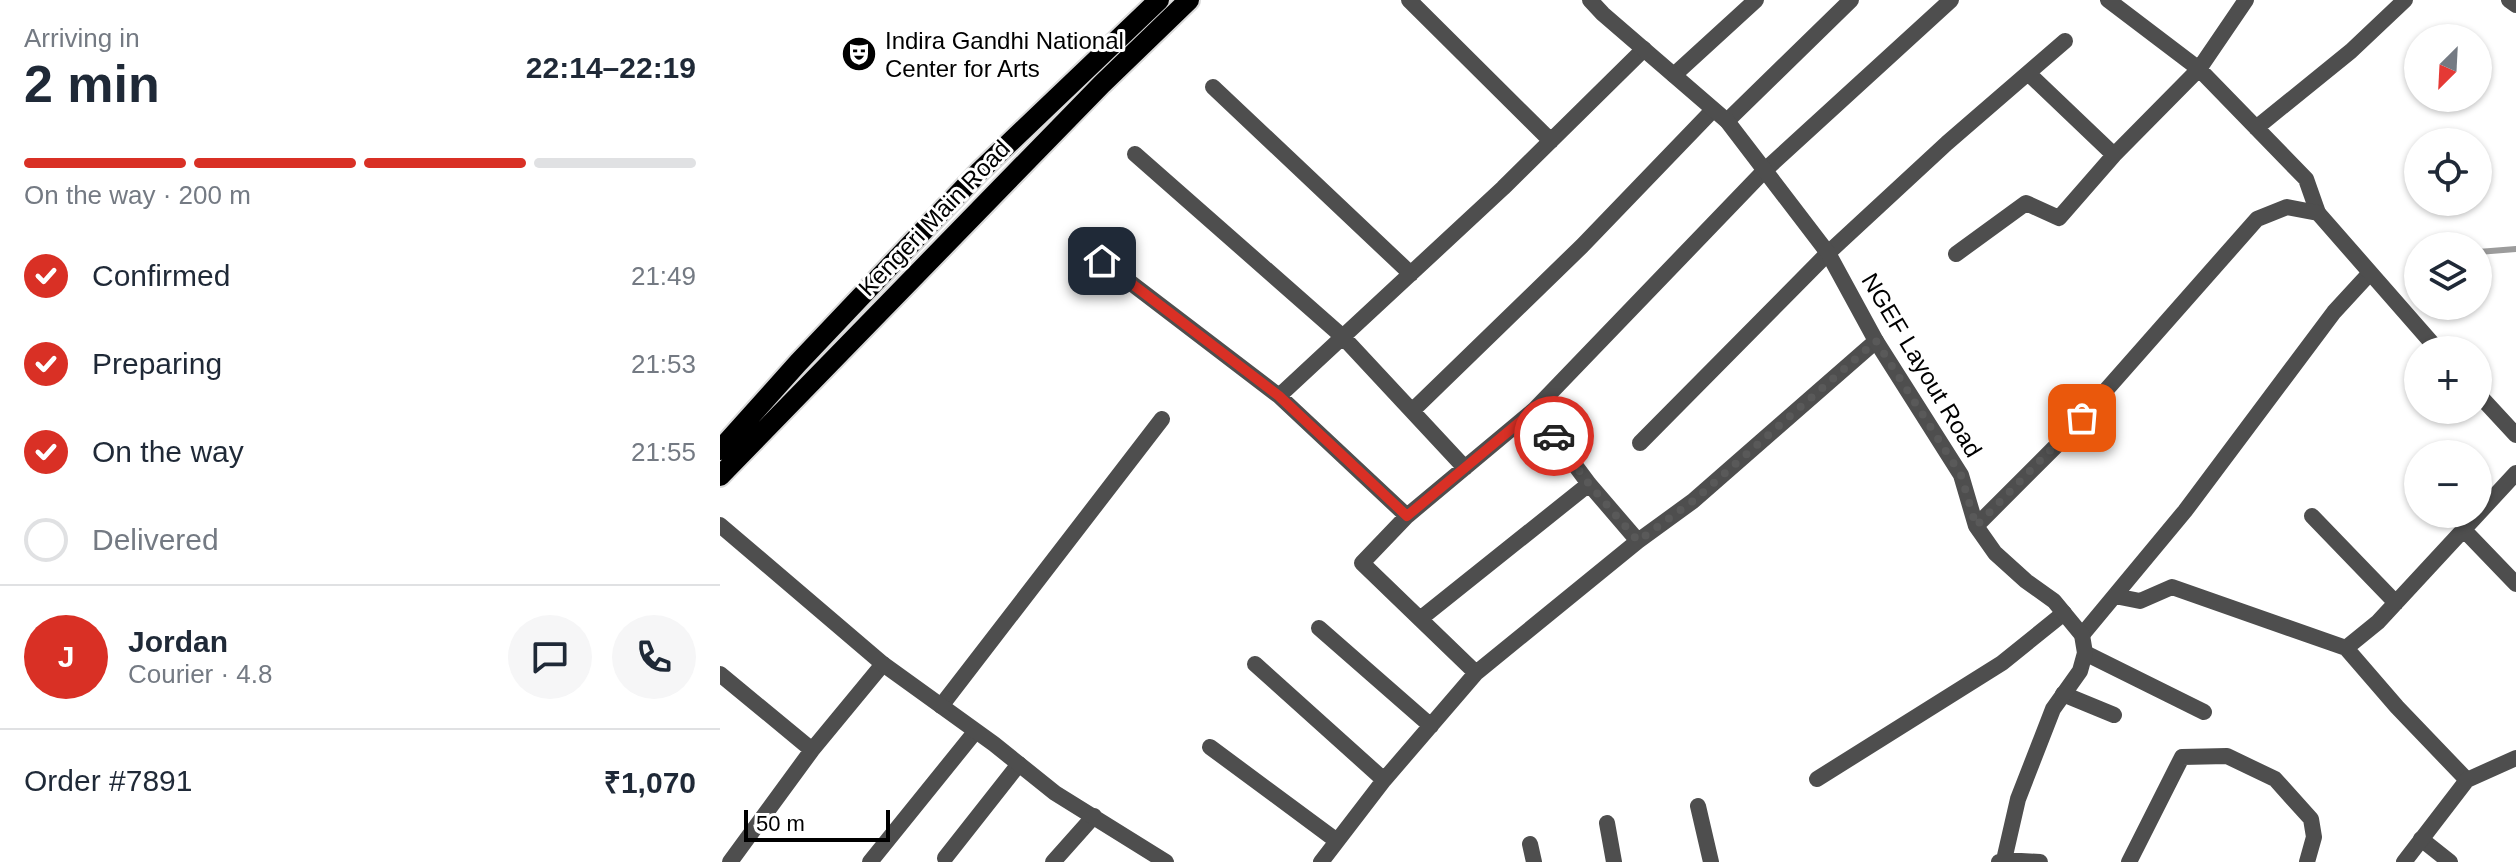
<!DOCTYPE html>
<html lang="en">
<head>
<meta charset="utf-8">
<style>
	body { margin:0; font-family:Helvetica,sans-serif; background:#f6f6f7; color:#1f2937; height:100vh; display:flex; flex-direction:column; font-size:30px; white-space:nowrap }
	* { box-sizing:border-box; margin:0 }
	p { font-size:26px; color:#747a83 }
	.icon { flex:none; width:44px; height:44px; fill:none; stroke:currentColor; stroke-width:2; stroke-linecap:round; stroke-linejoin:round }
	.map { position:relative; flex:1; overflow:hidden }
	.panel { display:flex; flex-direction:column; background:#fff; width:720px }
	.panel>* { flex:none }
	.needle { width:52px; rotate:204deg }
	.tools { position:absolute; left:1684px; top:24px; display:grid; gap:16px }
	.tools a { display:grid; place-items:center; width:88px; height:88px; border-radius:50%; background:#fff; box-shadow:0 2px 6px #0004; font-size:40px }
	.scale { position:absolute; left:24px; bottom:20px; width:146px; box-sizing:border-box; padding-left:8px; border:4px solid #000; border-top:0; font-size:22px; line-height:28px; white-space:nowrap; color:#000; -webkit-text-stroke:6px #fff; paint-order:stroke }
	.pin { position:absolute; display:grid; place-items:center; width:68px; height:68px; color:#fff; margin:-34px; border-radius:16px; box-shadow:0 4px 12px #0006 }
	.courier { position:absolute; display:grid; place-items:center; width:80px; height:80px; margin:-40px; border:6px solid #d93025; border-radius:50%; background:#fff; color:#222; box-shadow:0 2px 10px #0007 }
	.summary em { font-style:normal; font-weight:700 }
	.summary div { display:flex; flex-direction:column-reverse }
	.summary { display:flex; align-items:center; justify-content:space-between; height:136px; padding:0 24px }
	h1 { font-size:52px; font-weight:700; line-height:60px }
	.bar { display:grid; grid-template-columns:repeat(4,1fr); gap:12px 8px; align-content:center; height:96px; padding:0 24px }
	.bar i { height:10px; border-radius:6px; background:#e0e1e3 }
	.bar .selected { background:#d93025 }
	.bar p { grid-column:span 4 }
	.line { display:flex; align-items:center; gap:20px; padding:0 24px; border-top:2px solid #e0e1e3 }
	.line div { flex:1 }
	.round { display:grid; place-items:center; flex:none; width:84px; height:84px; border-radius:42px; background:#f6f6f7 }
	ol { padding:0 24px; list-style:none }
	li { display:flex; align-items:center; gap:24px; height:88px }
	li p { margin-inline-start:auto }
	li .icon { padding:8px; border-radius:50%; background:#d93025; color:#fff; stroke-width:4 }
	li:last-child { color:#747a83 }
	li i { width:44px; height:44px; border:4px solid #e0e1e3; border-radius:50% }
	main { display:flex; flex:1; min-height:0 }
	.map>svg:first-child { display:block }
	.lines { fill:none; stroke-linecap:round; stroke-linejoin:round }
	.stream { stroke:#9c9c9c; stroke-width:6 }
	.primary-casing { stroke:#dbdbdb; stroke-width:24 }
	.minor { stroke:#4e4e4e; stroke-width:16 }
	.tertiary { stroke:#4e4e4e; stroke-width:16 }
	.primary { stroke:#000; stroke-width:20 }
	.done { stroke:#595959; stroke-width:8; stroke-dasharray:0 14.4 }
	.route { stroke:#d93025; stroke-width:10 }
	.labels { text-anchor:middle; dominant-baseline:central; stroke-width:6; stroke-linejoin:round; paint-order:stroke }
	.poi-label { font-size:24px; fill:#000; stroke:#fff; text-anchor:start }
	.street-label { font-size:24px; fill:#000; stroke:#fff }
</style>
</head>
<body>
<main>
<section class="panel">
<div class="summary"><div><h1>2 min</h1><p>Arriving in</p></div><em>22:14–22:19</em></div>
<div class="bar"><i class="selected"></i><i class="selected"></i><i class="selected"></i><i></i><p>On the way · 200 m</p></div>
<ol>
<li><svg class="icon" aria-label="check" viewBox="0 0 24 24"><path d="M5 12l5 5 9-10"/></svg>Confirmed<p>21:49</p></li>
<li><svg class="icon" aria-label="check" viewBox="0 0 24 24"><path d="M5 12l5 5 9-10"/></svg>Preparing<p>21:53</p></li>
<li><svg class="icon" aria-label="check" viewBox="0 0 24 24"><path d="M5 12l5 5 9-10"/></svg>On the way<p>21:55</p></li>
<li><i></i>Delivered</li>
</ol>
<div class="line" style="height:144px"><b class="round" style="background:#d93025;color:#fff">J</b><div><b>Jordan</b><p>Courier · 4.8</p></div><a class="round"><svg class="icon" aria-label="chat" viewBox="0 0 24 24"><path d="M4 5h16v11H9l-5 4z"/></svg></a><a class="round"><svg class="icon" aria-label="phone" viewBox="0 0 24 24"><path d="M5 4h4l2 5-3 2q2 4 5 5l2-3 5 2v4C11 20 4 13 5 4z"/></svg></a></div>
<div class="line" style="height:104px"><div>Order #7891</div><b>₹1,070</b></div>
</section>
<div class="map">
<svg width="1796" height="862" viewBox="0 0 1796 862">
	<rect width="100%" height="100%" fill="#fff"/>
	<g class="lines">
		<path class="stream" d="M 1758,252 L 1796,249
			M 1693,258 L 1698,258"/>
		<g class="primary-casing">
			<path id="primary" d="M 0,450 L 78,363 L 260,171 L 439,0
				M 0,476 L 382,84 L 469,0"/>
		</g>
		<path class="minor" d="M 689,0 L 831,141
			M 1526,0 L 1479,69 L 1586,179 L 1598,213
			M 1789,0 L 1796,5
			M 1308,73 L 1394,155
			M 954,75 L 1036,0
			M 493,87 L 691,274
			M 1007,121 L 1131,0
			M 1536,128 L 1631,51 L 1685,0
			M 415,154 L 623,337 L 745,468
			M 356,241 L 559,396 L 687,516
			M 1236,254 L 1306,203 L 1339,218 L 1394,155 L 1479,69 L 1388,0
			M 559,396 L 783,188 L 924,49
			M 814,410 L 1044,171 L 1231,0
			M 692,411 L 862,246 L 993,110
			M 920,443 L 1108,253 L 1227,143 L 1345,41
			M 1592,516 L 1676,603
			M 1744,530 L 1796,584
			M 1395,596 L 1420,601 L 1452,587 L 1626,648
			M 700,619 L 869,484
			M 599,628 L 711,726
			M 1362,635 L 1465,511 L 1614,312 L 1649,274
			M 1365,653 L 1484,712
			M 535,664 L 664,780
			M 756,673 L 642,563 L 687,516 L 814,410 L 869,484 L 918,541
			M 0,674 L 92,750
			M 1343,694 L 1394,715
			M 221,706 L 442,419
			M 490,747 L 617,841
			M 1097,779 L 1282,663 L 1344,613
			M 1747,780 L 1677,707 L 1626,648 L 1658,622 L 1796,473
			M 978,806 L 991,862
			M 887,823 L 894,862
			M 1701,839 L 1730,862
			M 810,844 L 814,862
			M 225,858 L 299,764
			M 10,862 L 92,750 L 163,664
			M 150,862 L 255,732
			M 333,862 L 374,816
			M 601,862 L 664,780 L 756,673 L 918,541 L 973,501 L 1156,341
			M 1409,862 L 1462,757 L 1507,756 L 1555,779 L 1591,819 L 1594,837 L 1587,862"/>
		<path class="tertiary" d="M 870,0 L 883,14 L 1007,121 L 1108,253 L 1156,341 L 1241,475 L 1256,526 L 1342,440 L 1537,219 L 1567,207 L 1598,213 L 1718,350
			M 1758,394 L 1796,435
			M 0,525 L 163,664 L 274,744 L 335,793 L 446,862
			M 1256,526 L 1275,553 L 1306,581 L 1334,601 L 1362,635 L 1365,653 L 1360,671 L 1333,709 L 1298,799 L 1284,860
			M 1279,862 L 1284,860 L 1320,862
			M 1684,862 L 1747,780 L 1796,758"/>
		<use href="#primary" class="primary"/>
	</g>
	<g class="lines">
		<path class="done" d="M 834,436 L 869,484 L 918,541 L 973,501 L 1156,341 L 1241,475 L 1256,526 L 1362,418"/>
		<path class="route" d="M 382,261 L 559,396 L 687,516 L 814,410 L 834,436"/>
	</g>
	<defs>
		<g id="theatre-disc" transform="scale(1.8)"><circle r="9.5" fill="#000" stroke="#fff"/><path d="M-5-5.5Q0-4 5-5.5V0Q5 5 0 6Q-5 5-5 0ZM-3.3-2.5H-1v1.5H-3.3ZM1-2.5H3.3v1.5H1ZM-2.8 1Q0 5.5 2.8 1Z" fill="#fff"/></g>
	</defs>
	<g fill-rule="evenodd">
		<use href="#theatre-disc" x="139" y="54"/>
	</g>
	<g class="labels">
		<g class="poi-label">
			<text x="165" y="40">Indira Gandhi National<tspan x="165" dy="28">Center for Arts</tspan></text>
		</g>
		<g class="street-label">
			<text transform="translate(214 218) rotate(-46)">Kengeri Main Road</text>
			<text transform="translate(1202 365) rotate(59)">NGEF Layout Road</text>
		</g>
	</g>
</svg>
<div class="tools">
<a><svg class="needle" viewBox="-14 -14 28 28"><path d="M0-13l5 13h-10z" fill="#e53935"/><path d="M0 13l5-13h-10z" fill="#747a83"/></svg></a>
<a><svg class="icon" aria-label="locate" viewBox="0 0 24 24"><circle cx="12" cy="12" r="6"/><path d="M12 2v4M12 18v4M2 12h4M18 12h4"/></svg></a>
<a><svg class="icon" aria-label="layers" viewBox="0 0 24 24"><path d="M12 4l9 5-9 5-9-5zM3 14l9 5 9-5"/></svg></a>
<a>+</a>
<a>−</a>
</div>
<div class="scale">50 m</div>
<div class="pin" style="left:1362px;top:418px;background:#ea580c"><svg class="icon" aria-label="bag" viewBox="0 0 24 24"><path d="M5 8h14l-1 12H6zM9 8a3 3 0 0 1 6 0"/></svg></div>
<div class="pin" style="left:382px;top:261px;background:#1f2937"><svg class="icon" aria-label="home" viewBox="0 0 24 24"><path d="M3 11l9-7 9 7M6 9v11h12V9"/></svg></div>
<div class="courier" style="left:834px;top:436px"><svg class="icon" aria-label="car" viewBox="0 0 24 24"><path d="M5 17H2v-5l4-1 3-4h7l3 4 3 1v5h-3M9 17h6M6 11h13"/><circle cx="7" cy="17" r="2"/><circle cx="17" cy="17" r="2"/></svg></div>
</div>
</main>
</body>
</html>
